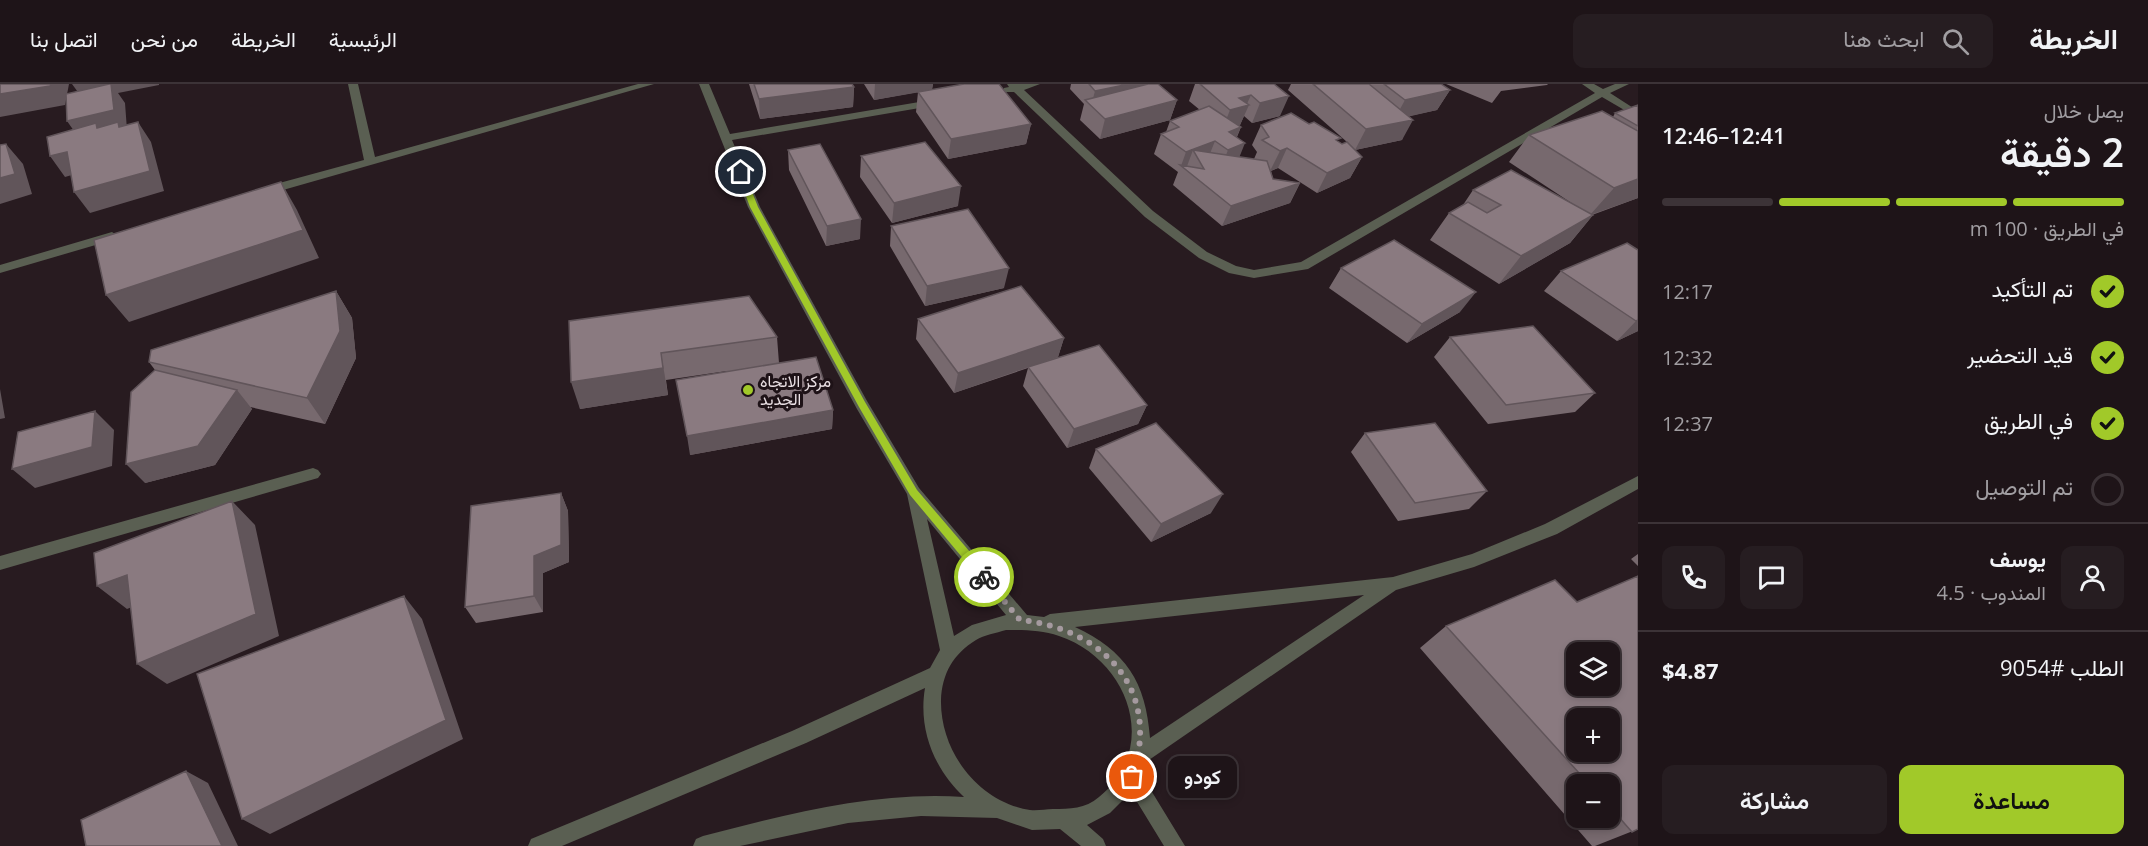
<!DOCTYPE html>
<html lang="ar">
<head>
<meta charset="utf-8">
<style>
	body { margin:0; font-family:"Open Sans",Vazirmatn,sans-serif; background:#261d21; color:#f1f3f6; direction:rtl; height:100vh; display:flex; flex-direction:column; font-size:22px; white-space:nowrap }
	* { box-sizing:border-box; margin:0 }
	p { font-size:20px; color:#a19ea2 }
	.icon { flex:none; width:33px; height:33px; fill:none; stroke:currentColor; stroke-width:2; stroke-linecap:round; stroke-linejoin:round }
	.map { position:relative; flex:1; overflow:hidden; direction:ltr }
	.sheet { display:flex; flex-direction:column; background:#1e1418; width:510px }
	.sheet>* { flex:none }
	.buttons { position:absolute; left:1566px; top:558px; display:grid; gap:12px }
	.buttons a { display:grid; place-items:center; width:54px; height:54px; border-radius:12px; background:#1e1418; box-shadow:0 3px 9px #0003,0 0 0 2px #3c3337; font-size:30px }
	.pin { position:absolute; display:grid; place-items:center; width:51px; height:51px; color:#fff; margin:-26px; border:3px solid #fff; border-radius:50%; box-shadow:0 2px 6px #0007 }
	.courier { position:absolute; display:grid; place-items:center; width:60px; height:60px; margin:-30px; border:4px solid #a1c929; border-radius:50%; background:#fff; color:#222; box-shadow:0 2px 8px #0007 }
	.bubble { position:absolute; height:42px; border-radius:12px; background:#1e1418; box-shadow:0 3px 9px #0003,0 0 0 2px #3c3337; font-size:20px; font-weight:600; line-height:42px; text-align:center; direction:rtl }
	.head em { font-style:normal; font-weight:600 }
	.head div { display:flex; flex-direction:column-reverse }
	.head { display:flex; align-items:center; justify-content:space-between; height:102px; padding:0 24px }
	h1 { font-size:39px; font-weight:600; line-height:45px }
	.bar { display:grid; grid-template-columns:repeat(4,1fr); gap:9px 6px; align-content:center; height:72px; padding:0 24px }
	.bar i { height:8px; border-radius:4px; background:#3c3337 }
	.bar .selected { background:#a1c929 }
	.bar p { grid-column:span 4 }
	.line { display:flex; align-items:center; gap:15px; padding:0 24px; border-top:2px solid #3c3337 }
	.line div { flex:1 }
	.round { display:grid; place-items:center; flex:none; width:63px; height:63px; border-radius:12px; background:#261d21 }
	ol { padding:0 24px; list-style:none }
	li { display:flex; align-items:center; gap:18px; height:66px }
	li p { margin-inline-start:auto }
	li .icon { padding:6px; border-radius:50%; background:#a1c929; color:#111; stroke-width:4 }
	li:last-child { color:#a19ea2 }
	li i { width:33px; height:33px; border:3px solid #3c3337; border-radius:50% }
	.button { display:flex; gap:12px; margin-top:auto; padding:12px 24px }
	.button a { flex:1; height:69px; border-radius:12px; background:#a1c929; color:#111; font-size:24px; font-weight:600; line-height:69px; text-align:center }
	.button a+a { background:#261d21; color:#f1f3f6 }
	header { display:flex; align-items:center; gap:36px; box-sizing:border-box; height:84px; padding:0 30px; background:#1e1418; border-bottom:2px solid #3c3337 }
	header strong { font-size:28px }
	nav { display:flex; gap:33px; margin-inline-start:auto; font-size:21px }
	.search { width:420px; height:54px; background:#261d21; display:flex; align-items:center; gap:15px; box-sizing:border-box; padding:0 21px; border-radius:12px; color:#a19ea2; font-size:22px }
	main { display:flex; flex:1; min-height:0 }
	.map>svg:first-child { display:block }
	.lines { fill:none; stroke-linecap:round; stroke-linejoin:round }
	.minor { fill:#5a5f52; fill-rule:evenodd }
	.wall { fill:#77696e; fill-rule:evenodd }
	.shaded-wall { fill:#61555a }
	.building { fill:#8a7a80; stroke:#61555a; stroke-width:1.5; fill-rule:evenodd }
	.route { fill:#a1c929 }
	.done { stroke:#a59a9f; stroke-width:6; stroke-dasharray:0 10.8 }
	.poi-dot { fill:#a1c929; stroke:#1e1217; stroke-width:2 }
	.labels { text-anchor:middle; dominant-baseline:central; stroke-width:6; stroke-linejoin:round; paint-order:stroke }
	.poi-label { font-size:16px; fill:#e9dfe3; stroke:#1e1217; text-anchor:start }
</style>
</head>
<body>
<header>
<strong>الخريطة</strong>
<div class="search"><svg class="icon" aria-label="search" viewBox="0 0 24 24"><circle cx="10" cy="10" r="6"/><path d="M15 15l6 6"/></svg>ابحث هنا</div>
<nav><a>الرئيسية</a><a>الخريطة</a><a>من نحن</a><a>اتصل بنا</a></nav>
</header>
<main>
<section class="sheet">
<div class="head"><div><h1>2 دقيقة</h1><p>يصل خلال</p></div><em>12:41–12:46</em></div>
<div class="bar"><i class="selected"></i><i class="selected"></i><i class="selected"></i><i></i><p>في الطريق · 100 m</p></div>
<ol>
<li><svg class="icon" aria-label="check" viewBox="0 0 24 24"><path d="M5 12l5 5 9-10"/></svg>تم التأكيد<p>12:17</p></li>
<li><svg class="icon" aria-label="check" viewBox="0 0 24 24"><path d="M5 12l5 5 9-10"/></svg>قيد التحضير<p>12:32</p></li>
<li><svg class="icon" aria-label="check" viewBox="0 0 24 24"><path d="M5 12l5 5 9-10"/></svg>في الطريق<p>12:37</p></li>
<li><i></i>تم التوصيل</li>
</ol>
<div class="line" style="height:108px"><a class="round"><svg class="icon" aria-label="person" viewBox="0 0 24 24"><circle cx="12" cy="8" r="4"/><path d="M4 21q1-7 8-7t8 7"/></svg></a><div><b>يوسف</b><p>المندوب · 4.5</p></div><a class="round"><svg class="icon" aria-label="chat" viewBox="0 0 24 24"><path d="M4 5h16v11H9l-5 4z"/></svg></a><a class="round"><svg class="icon" aria-label="phone" viewBox="0 0 24 24"><path d="M5 4h4l2 5-3 2q2 4 5 5l2-3 5 2v4C11 20 4 13 5 4z"/></svg></a></div>
<div class="line" style="height:78px"><div>الطلب #9054</div><b>$4.87</b></div>
<div class="button"><a>مساعدة</a><a>مشاركة</a></div>
</section>
<div class="map">
<svg width="1638" height="762" viewBox="0 0 1638 762">
	<rect width="100%" height="100%" fill="#281b20"/>
	<g class="lines">
		<path class="minor" d="M 348,0 L 358,0 L 375,73 L 638,0 L 654,0 L 269,110 L 261,110 L 261,104 L 364,76 Z
			M 699,0 L 709,0 L 730,50 L 937,15 L 942,18 L 937,21 L 732,56 L 760,123 L 867,317 L 919,404 L 1027,531 L 1044,533 L 1050,530 L 1393,493 L 1472,470 L 1545,440 L 1638,392 L 1638,405 L 1557,450 L 1474,483 L 1396,506 L 1146,678 L 1141,690 L 1185,762 L 1164,762 L 1131,708 L 1110,729 L 1087,741 L 1103,755 L 1106,762 L 1081,762 L 1060,745 L 1032,746 L 997,734 L 921,732 L 848,739 L 740,762 L 693,762 L 696,755 L 703,752 C 787,730 876,707 964,713 C 934,685 918,645 925,604 L 806,659 L 562,762 L 528,762 L 531,755 L 792,647 L 930,584 L 940,566 L 907,410 L 857,325 L 748,123 ZM 927,435 L 1006,531 L 972,541 L 954,552 ZM 1364,511 L 1150,654 C 1146,598 1126,567 1075,543 ZM 1006,546 C 1024,546 1042,546 1059,552 C 1128,575 1161,663 1099,713 C 1085,725 1070,725 1053,725 C 1045,725 1038,727 1030,726 C 978,718 940,667 941,616 C 942,590 953,570 976,556 C 984,551 996,549 1006,546 Z
			M 1007,0 L 1040,0 L 1024,6 L 1153,127 L 1207,168 L 1236,182 L 1254,186 L 1301,178 L 1595,9 L 1582,0 L 1594,0 L 1603,5 L 1615,0 L 1629,0 L 1610,9 L 1638,27 L 1638,34 L 1602,13 L 1308,185 L 1254,194 L 1229,189 L 1199,174 L 1145,133 L 1014,8 L 1004,8 L 1004,4 L 1009,3 Z
			M 112,148 L 118,152 L 116,155 L 0,189 L 0,181 Z
			M 313,384 L 318,386 L 321,390 L 318,394 L 0,486 L 0,472 Z"/>
	</g>
	<path class="wall" d="M 749,0 L 852,0 L 854,3 L 853,23 L 760,35 Z
		M 864,0 L 933,0 L 932,5 L 1031,40 L 1026,60 L 948,75 L 916,28 L 918,8 L 874,16 Z
		M 1071,0 L 1158,0 L 1177,16 L 1170,36 L 1100,55 L 1080,36 L 1084,20 L 1070,5 Z
		M 1195,0 L 1274,0 L 1280,32 L 1252,39 L 1244,32 L 1240,41 L 1239,42 L 1241,43 L 1237,53 L 1239,73 L 1254,75 L 1257,68 L 1252,61 L 1261,41 L 1339,58 L 1342,60 L 1347,58 L 1288,6 L 1291,0 L 1441,0 L 1450,6 L 1437,26 L 1409,32 L 1402,56 L 1355,66 L 1348,59 L 1362,73 L 1350,94 L 1317,109 L 1278,84 L 1271,87 L 1273,95 L 1300,99 L 1290,119 L 1222,142 L 1173,101 L 1178,88 L 1154,70 L 1161,50 L 1166,48 L 1170,37 L 1200,26 L 1189,17 Z
		M 1446,0 L 1548,0 L 1547,1 L 1501,7 L 1492,19 Z
		M 1638,21 L 1638,114 L 1592,131 L 1593,131 L 1570,159 L 1499,200 L 1430,156 L 1449,129 L 1463,121 L 1473,106 L 1576,122 L 1509,78 L 1529,51 L 1613,33 L 1615,29 Z
		M 788,66 L 860,155 L 826,162 L 789,86 Z
		M 861,72 L 958,122 L 892,139 L 860,93 Z
		M 891,142 L 1004,204 L 925,222 L 890,162 Z
		M 1638,166 L 1638,247 L 1617,257 L 1544,207 L 1561,187 Z
		M 1341,184 L 1460,228 L 1407,259 L 1329,204 Z
		M 336,207 L 352,234 L 356,274 L 325,340 L 250,323 L 252,325 L 215,381 L 145,399 L 155,286 L 149,278 Z
		M 918,235 L 1064,254 L 1058,273 L 1147,321 L 1138,340 L 1067,364 L 1023,302 L 1028,284 L 954,309 L 916,255 Z
		M 569,237 L 777,253 L 779,279 L 833,326 L 832,345 L 690,371 L 727,287 L 666,296 L 668,311 L 580,325 Z
		M 1450,253 L 1595,309 L 1575,328 L 1488,340 L 1434,273 Z
		M 1365,349 L 1487,407 L 1469,425 L 1398,437 L 1351,368 Z
		M 1096,365 L 1211,429 L 1151,458 L 1089,384 Z
		M 561,409 L 568,427 L 569,478 L 543,489 L 543,528 L 476,539 L 465,523 Z
		M 1638,470 L 1638,482 L 1631,475 Z
		M 1638,492 L 1638,745 L 1595,762 L 1592,762 L 1420,564 L 1446,542 L 1555,496 L 1577,518 ZM 1576,568 L 1610,568 L 1610,602 L 1576,602 ZM 1576,634 L 1610,634 L 1610,668 L 1576,668 ZM 1576,700 L 1610,700 L 1610,734 L 1576,734 Z"/>
	<path class="shaded-wall" d="M 51,0 L 69,0 L 65,21 L 0,33 L 0,10 Z
		M 72,0 L 159,0 L 159,1 L 118,9 L 125,19 L 127,46 L 81,57 L 67,37 L 83,15 Z
		M 875,0 L 933,0 L 932,6 L 874,16 Z
		M 1129,0 L 1156,0 L 1091,22 L 1095,7 Z
		M 854,3 L 853,23 L 760,35 L 759,15 Z
		M 1450,6 L 1437,26 L 1394,36 L 1405,16 Z
		M 1251,11 L 1246,22 L 1249,21 L 1240,41 L 1222,46 L 1230,26 L 1239,14 Z
		M 1289,12 L 1280,32 L 1252,39 L 1260,19 Z
		M 1177,16 L 1170,36 L 1100,55 L 1105,35 Z
		M 1413,36 L 1402,56 L 1355,66 L 1366,45 Z
		M 138,38 L 151,58 L 164,107 L 90,129 L 74,108 Z
		M 1031,40 L 1026,60 L 948,75 L 951,55 Z
		M 1241,43 L 1232,63 L 1229,48 Z
		M 1215,57 L 1207,77 L 1193,66 L 1186,85 L 1181,82 L 1186,68 Z
		M 1245,59 L 1237,79 L 1220,86 L 1228,66 Z
		M 6,60 L 23,80 L 32,110 L 0,120 L 0,94 Z
		M 1287,64 L 1278,84 L 1270,87 L 1280,67 Z
		M 67,68 L 82,88 L 65,93 L 50,72 Z
		M 1362,73 L 1350,94 L 1317,109 L 1327,89 Z
		M 1638,95 L 1638,114 L 1590,131 L 1614,104 Z
		M 281,98 L 297,126 L 319,174 L 129,238 L 106,211 Z
		M 1300,99 L 1290,119 L 1222,142 L 1231,122 Z
		M 961,102 L 958,122 L 892,139 L 894,119 Z
		M 1593,131 L 1570,159 L 1499,200 L 1521,172 Z
		M 861,135 L 860,155 L 826,162 L 827,142 Z
		M 1009,184 L 1004,204 L 925,222 L 927,202 Z
		M 336,207 L 352,234 L 356,274 L 325,340 L 307,314 Z
		M 1476,208 L 1460,228 L 1407,259 L 1422,240 Z
		M 1638,236 L 1638,247 L 1617,257 L 1636,237 Z
		M 1064,254 L 1058,273 L 954,309 L 958,289 Z
		M 661,269 L 668,311 L 580,325 L 571,298 Z
		M 0,305 L 5,334 L 0,335 Z
		M 237,306 L 252,325 L 215,381 L 145,399 L 126,380 Z
		M 1147,321 L 1138,340 L 1067,364 L 1074,345 Z
		M 833,326 L 832,345 L 690,371 L 687,352 Z
		M 95,327 L 114,346 L 112,382 L 35,404 L 12,385 Z
		M 561,409 L 568,427 L 569,478 L 543,489 L 543,528 L 534,512 L 534,472 Z
		M 1223,410 L 1211,429 L 1151,458 L 1161,440 Z
		M 232,417 L 255,441 L 279,552 L 167,600 L 137,580 Z
		M 127,491 L 155,514 L 127,525 L 97,502 Z
		M 404,512 L 422,535 L 463,655 L 270,750 L 242,735 Z
		M 186,687 L 208,699 L 238,762 L 222,762 Z"/>
	<path class="building" d="M 0,0 L 51,0 L 50,2 L 0,10 Z
		M 109,0 L 111,0 L 114,26 L 67,37 L 66,10 Z
		M 754,0 L 852,0 L 854,3 L 759,15 Z
		M 964,0 L 999,0 L 1031,40 L 951,55 L 918,8 Z
		M 1089,0 L 1129,0 L 1095,7 Z
		M 1148,0 L 1158,0 L 1177,16 L 1105,35 L 1085,16 Z
		M 1200,0 L 1274,0 L 1289,12 L 1260,19 L 1251,11 L 1239,14 L 1249,21 L 1230,26 Z
		M 1313,0 L 1369,0 L 1413,36 L 1366,45 Z
		M 1384,0 L 1441,0 L 1450,6 L 1405,16 Z
		M 1638,21 L 1638,42 L 1615,29 Z
		M 1209,22 L 1241,43 L 1229,48 L 1245,59 L 1228,66 L 1215,57 L 1186,68 L 1161,50 L 1179,43 L 1170,37 Z
		M 1602,27 L 1638,47 L 1638,95 L 1614,104 L 1529,51 Z
		M 1291,29 L 1309,40 L 1314,38 L 1341,54 L 1336,56 L 1342,60 L 1347,58 L 1362,73 L 1327,89 L 1287,64 L 1280,67 L 1262,56 L 1269,53 L 1261,41 Z
		M 118,38 L 119,43 L 138,38 L 150,87 L 74,108 L 67,68 L 50,72 L 47,53 L 96,39 L 97,44 Z
		M 925,58 L 961,102 L 894,119 L 861,72 Z
		M 6,60 L 15,90 L 0,94 L 0,61 Z
		M 820,60 L 861,135 L 827,142 L 788,66 Z
		M 1193,66 L 1267,77 L 1273,95 L 1300,99 L 1231,122 L 1180,81 L 1204,85 Z
		M 1511,86 L 1593,131 L 1521,172 L 1449,129 L 1468,118 L 1487,129 L 1501,121 L 1473,106 Z
		M 281,98 L 303,146 L 106,211 L 94,156 Z
		M 968,125 L 1009,184 L 927,202 L 891,142 Z
		M 1394,156 L 1476,208 L 1422,240 L 1341,184 Z
		M 1627,159 L 1638,166 L 1638,236 L 1636,237 L 1561,187 Z
		M 1021,202 L 1064,254 L 958,289 L 918,235 Z
		M 336,207 L 340,247 L 307,314 L 149,278 L 151,266 Z
		M 749,212 L 777,253 L 661,269 L 663,284 L 571,298 L 569,237 Z
		M 1533,242 L 1595,309 L 1506,321 L 1450,253 Z
		M 1099,261 L 1147,321 L 1074,345 L 1028,283 Z
		M 816,273 L 833,326 L 687,352 L 676,296 Z
		M 155,286 L 237,306 L 198,362 L 126,380 L 131,308 Z
		M 95,327 L 92,363 L 12,385 L 18,348 Z
		M 1156,339 L 1223,410 L 1161,440 L 1096,365 Z
		M 1435,339 L 1487,407 L 1415,419 L 1365,349 Z
		M 561,409 L 561,461 L 534,472 L 534,512 L 465,523 L 471,422 Z
		M 232,417 L 256,530 L 137,580 L 127,491 L 97,502 L 94,469 Z
		M 1638,492 L 1638,745 L 1632,748 L 1610,723 L 1610,700 L 1589,700 L 1446,542 L 1555,496 L 1577,518 ZM 1576,568 L 1610,568 L 1610,602 L 1576,602 ZM 1576,634 L 1610,634 L 1610,668 L 1576,668 Z
		M 404,512 L 446,636 L 242,735 L 197,590 Z
		M 186,687 L 222,762 L 86,762 L 81,736 Z"/>
	<path class="route" d="M 741,86 L 744,88 L 758,123 L 865,318 L 917,406 L 988,489 L 988,496 L 981,496 L 910,411 L 859,323 L 750,123 L 737,88 Z"/>
	<g class="lines">
		<path class="done" d="M 984,493 L 1020,536 C 1105,545 1162,607 1132,693"/>
	</g>
	<circle class="poi-dot" cx="748" cy="306" r="6"/>
	<g class="labels">
		<g class="poi-label">
			<text x="760" y="297">مركز الاتجاه<tspan x="760" dy="18">الجديد</tspan></text>
		</g>
	</g>
</svg>
<div class="buttons">
<a><svg class="icon" aria-label="layers" viewBox="0 0 24 24"><path d="M12 4l9 5-9 5-9-5zM3 14l9 5 9-5"/></svg></a>
<a>+</a>
<a>−</a>
</div>
<div class="pin" style="left:1132px;top:693px;background:#ea580c"><svg class="icon" aria-label="bag" viewBox="0 0 24 24"><path d="M5 8h14l-1 12H6zM9 8a3 3 0 0 1 6 0"/></svg></div>
<div class="pin" style="left:741px;top:88px;background:#1f2937"><svg class="icon" aria-label="home" viewBox="0 0 24 24"><path d="M3 11l9-7 9 7M6 9v11h12V9"/></svg></div>
<div class="courier" style="left:984px;top:493px"><svg class="icon" aria-label="bike" viewBox="0 0 24 24"><circle cx="6" cy="16" r="4"/><circle cx="18" cy="16" r="4"/><path d="M6 16l4-8h5l3 8M10 8l3 8H6M13 5h3"/></svg></div>
<div class="bubble" style="left:1168px;top:672px;width:69px">كودو</div>
</div>
</main>
</body>
</html>
